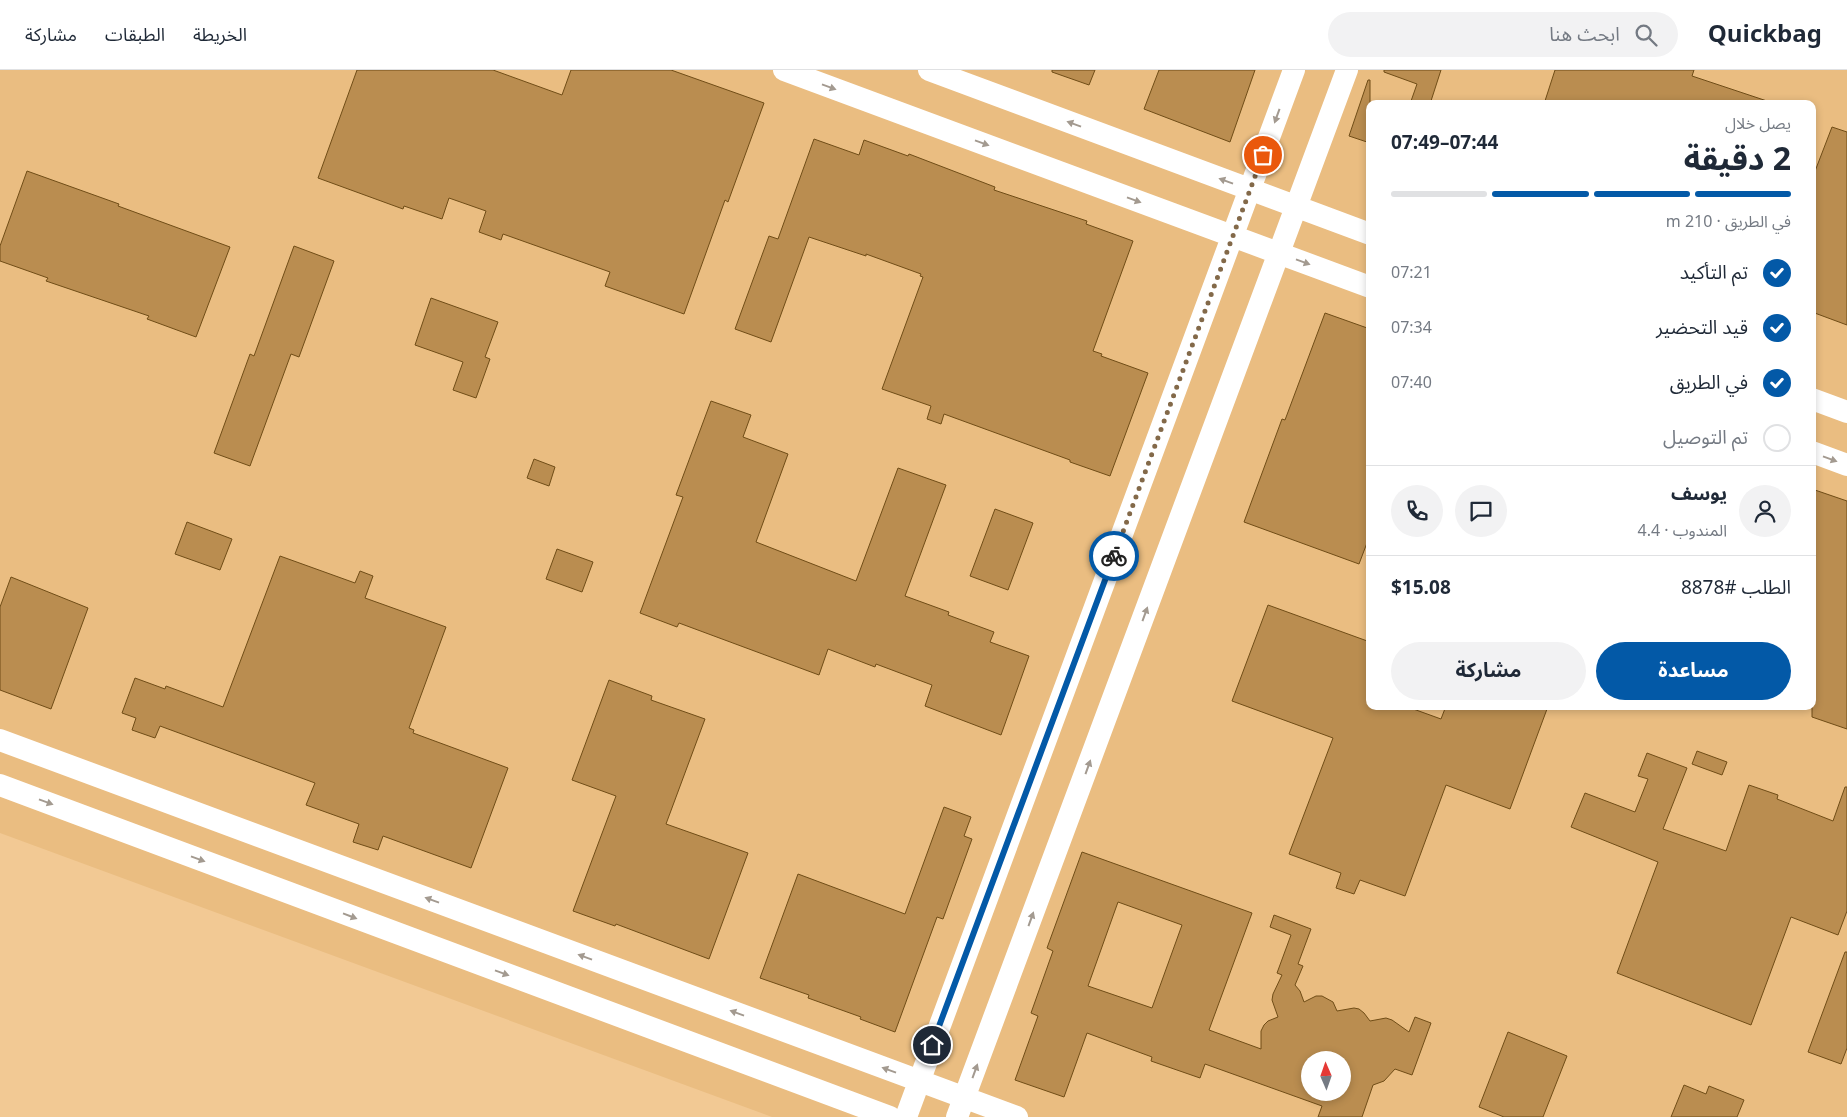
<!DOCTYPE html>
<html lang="ar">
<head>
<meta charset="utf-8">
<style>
	body { margin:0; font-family:Georgia,"Noto Sans Arabic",serif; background:#f2f2f3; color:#1f2937; direction:rtl; height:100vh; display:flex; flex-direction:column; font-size:19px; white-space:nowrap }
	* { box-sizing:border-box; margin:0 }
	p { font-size:16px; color:#747a83 }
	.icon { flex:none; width:28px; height:28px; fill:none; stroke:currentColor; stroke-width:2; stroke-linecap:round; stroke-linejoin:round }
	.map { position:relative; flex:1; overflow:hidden; direction:ltr }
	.details { position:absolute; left:1366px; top:30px; width:450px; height:610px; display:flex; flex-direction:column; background:#fff; border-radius:10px; box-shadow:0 2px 8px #0003; direction:rtl }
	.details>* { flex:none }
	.needle { width:32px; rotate:358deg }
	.tools { position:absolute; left:1301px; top:981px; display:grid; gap:10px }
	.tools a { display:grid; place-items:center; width:50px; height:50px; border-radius:50%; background:#fff; box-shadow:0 2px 8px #0003; font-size:25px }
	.pin { position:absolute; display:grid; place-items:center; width:42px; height:42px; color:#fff; margin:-21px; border:2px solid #fff; border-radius:50%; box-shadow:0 1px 5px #0007 }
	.courier { position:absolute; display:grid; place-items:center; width:50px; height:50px; margin:-25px; border:4px solid #0359a7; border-radius:50%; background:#fff; color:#222; box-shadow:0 1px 6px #0007 }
	.headline em { font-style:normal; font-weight:700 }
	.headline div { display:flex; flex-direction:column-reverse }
	.headline { display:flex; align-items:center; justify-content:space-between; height:85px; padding:0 25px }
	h1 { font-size:32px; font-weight:700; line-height:38px }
	.bar { display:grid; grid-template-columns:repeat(4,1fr); gap:8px 5px; align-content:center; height:60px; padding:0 25px }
	.bar i { height:6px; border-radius:4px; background:#e0e1e3 }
	.bar .current { background:#0359a7 }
	.bar p { grid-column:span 4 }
	.line { display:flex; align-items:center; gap:12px; padding:0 25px; border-top:1px solid #e0e1e3 }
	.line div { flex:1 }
	.round { display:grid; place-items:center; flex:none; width:52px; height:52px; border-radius:26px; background:#f2f2f3 }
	ol { padding:0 25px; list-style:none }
	li { display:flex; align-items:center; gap:15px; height:55px }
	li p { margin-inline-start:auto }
	li .icon { padding:5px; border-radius:50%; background:#0359a7; color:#fff; stroke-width:4 }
	li:last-child { color:#747a83 }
	li i { width:28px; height:28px; border:2px solid #e0e1e3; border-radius:50% }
	.button { display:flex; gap:10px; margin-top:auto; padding:10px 25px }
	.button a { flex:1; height:58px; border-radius:30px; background:#0359a7; color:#fff; font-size:20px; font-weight:700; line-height:58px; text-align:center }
	.button a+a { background:#f2f2f3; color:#1f2937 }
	header { display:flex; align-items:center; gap:30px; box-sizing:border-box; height:70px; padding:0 25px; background:#fff; border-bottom:1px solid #e0e1e3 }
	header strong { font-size:24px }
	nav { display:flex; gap:28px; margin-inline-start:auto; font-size:18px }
	.search { width:350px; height:45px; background:#f2f2f3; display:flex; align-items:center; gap:12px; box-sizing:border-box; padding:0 18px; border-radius:28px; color:#747a83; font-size:19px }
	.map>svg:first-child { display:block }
	.built { fill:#eabd81; fill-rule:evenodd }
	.building { fill:#ba8d50; stroke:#704d17; fill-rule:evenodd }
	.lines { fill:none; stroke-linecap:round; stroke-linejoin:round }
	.minor { stroke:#fff; stroke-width:22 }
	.oneway { fill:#a39a90 }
	.done { stroke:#836949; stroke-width:5; stroke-dasharray:0 9 }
	.route { stroke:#0359a7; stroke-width:6 }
</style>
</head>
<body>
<header>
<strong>Quickbag</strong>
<div class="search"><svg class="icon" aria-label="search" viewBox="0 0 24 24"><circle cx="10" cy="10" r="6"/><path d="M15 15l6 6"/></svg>ابحث هنا</div>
<nav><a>الخريطة</a><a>الطبقات</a><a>مشاركة</a></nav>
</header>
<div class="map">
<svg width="1847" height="1047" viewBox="0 0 1847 1047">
	<rect width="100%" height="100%" fill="#f2c994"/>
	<path class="built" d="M 0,0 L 1847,0 L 1847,1047 L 772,1047 L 0,763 ZM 1370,34 L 1812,34 L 1812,636 L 1370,636 ZM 1310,990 L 1342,990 L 1342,1022 L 1310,1022 Z"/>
	<path class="building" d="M 357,0 L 493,0 L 562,25 L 571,0 L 671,0 L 764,33 L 728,132 L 725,130 L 684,244 L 605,216 L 610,202 L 503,164 L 501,170 L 479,162 L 486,141 L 449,128 L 442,149 L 404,136 L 403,139 L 318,108 Z
		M 1052,0 L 1095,0 L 1089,15 L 1052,2 Z
		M 1159,0 L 1255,0 L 1230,72 L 1144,39 Z
		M 1384,0 L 1441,0 L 1430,34 L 1410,34 L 1417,14 L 1384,2 Z
		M 1555,0 L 1694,0 L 1692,6 L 1767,31 L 1766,34 L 1544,34 Z
		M 1368,10 L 1370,10 L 1370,73 L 1349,66 Z
		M 1832,57 L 1847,62 L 1847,255 L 1812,242 L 1812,109 Z
		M 814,69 L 859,85 L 864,70 L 908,86 L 909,84 L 995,117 L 994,120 L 1087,151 L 1086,154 L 1133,171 L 1093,281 L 1102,284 L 1101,286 L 1148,303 L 1110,406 L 1070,392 L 1070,390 L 944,344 L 941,354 L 927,349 L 931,336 L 882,319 L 923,207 L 920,206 L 921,204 L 866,184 L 866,186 L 809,167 L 771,272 L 735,259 L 769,166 L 778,169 Z
		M 27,101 L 119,134 L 118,136 L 230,177 L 196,267 L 147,249 L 149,246 L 46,211 L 48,208 L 0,191 L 0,176 Z
		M 294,176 L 334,191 L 299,287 L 291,284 L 250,396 L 214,383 L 250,284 L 254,286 Z
		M 431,228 L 498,252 L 485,287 L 490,289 L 476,328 L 453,320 L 463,292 L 415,275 Z
		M 1325,243 L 1370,259 L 1370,465 L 1359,494 L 1244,452 L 1282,349 L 1285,350 Z
		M 711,331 L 751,345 L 743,367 L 788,384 L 756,472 L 856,511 L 898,398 L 946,415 L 905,526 L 949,542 L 948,545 L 994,562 L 990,572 L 1029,586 L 1001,665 L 925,636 L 932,615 L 876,594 L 875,597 L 828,579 L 819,605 L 679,553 L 677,557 L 640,543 L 683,427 L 676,425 Z
		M 534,389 L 555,397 L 549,416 L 527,408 Z
		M 1812,419 L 1847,431 L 1847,659 L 1812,647 Z
		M 995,439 L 1033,453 L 1008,520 L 970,506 Z
		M 187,452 L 232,469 L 220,500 L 175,484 Z
		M 557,479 L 593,492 L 582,522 L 546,509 Z
		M 280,486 L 355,513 L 360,501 L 373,506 L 365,528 L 446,557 L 409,658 L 414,660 L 413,663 L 508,698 L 471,798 L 383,766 L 378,780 L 353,772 L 359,754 L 306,735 L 315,713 L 160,656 L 155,668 L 132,660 L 136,648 L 122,643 L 135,608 L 165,619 L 166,616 L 223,637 Z
		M 11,507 L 88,538 L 51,639 L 0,620 L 0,537 Z
		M 1268,535 L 1370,572 L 1370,636 L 1405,636 L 1441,649 L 1446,636 L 1540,636 L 1547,639 L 1510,739 L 1446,715 L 1405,826 L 1360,810 L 1354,824 L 1336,818 L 1341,803 L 1289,784 L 1333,668 L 1232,631 Z
		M 609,610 L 652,626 L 651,630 L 705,649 L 666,754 L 748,783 L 709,889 L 616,854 L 615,856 L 573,841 L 616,726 L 572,710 Z
		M 1697,681 L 1727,692 L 1722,705 L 1692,694 Z
		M 1647,683 L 1687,698 L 1663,759 L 1726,781 L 1749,715 L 1778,725 L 1777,729 L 1833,751 L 1845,717 L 1847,717 L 1847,841 L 1838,865 L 1791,847 L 1751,955 L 1617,903 L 1658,792 L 1571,757 L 1585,723 L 1635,742 L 1648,709 L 1638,706 Z
		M 944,737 L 971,747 L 964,766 L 972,769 L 943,849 L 937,847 L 895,962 L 860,949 L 861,947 L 808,928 L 809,925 L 760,908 L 798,804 L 905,844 Z
		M 1082,782 L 1252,843 L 1209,960 L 1261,979 L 1261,961 L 1264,955 L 1268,951 L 1278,947 L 1272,930 L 1273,924 L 1282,905 L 1277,903 L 1291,865 L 1270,857 L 1274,845 L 1311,859 L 1298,894 L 1303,896 L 1295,915 L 1300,921 L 1304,932 L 1316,926 L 1322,926 L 1333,932 L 1337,941 L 1354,938 L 1359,939 L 1364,943 L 1370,951 L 1386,948 L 1392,950 L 1409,962 L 1415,947 L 1431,953 L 1412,1005 L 1395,999 L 1384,1011 L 1373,1015 L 1362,1047 L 1318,1047 L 1322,1036 L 1205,994 L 1200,1008 L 1151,991 L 1152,987 L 1087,963 L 1064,1027 L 1015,1010 L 1038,946 L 1031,943 L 1053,881 L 1047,878 ZM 1118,832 L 1182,855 L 1152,938 L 1088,916 ZM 1310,990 L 1342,990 L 1342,1022 L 1310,1022 Z
		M 1845,882 L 1847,882 L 1847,978 L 1841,994 L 1808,982 Z
		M 1508,962 L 1567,986 L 1543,1047 L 1504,1047 L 1479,1037 Z
		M 1684,1015 L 1706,1024 L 1709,1016 L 1744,1030 L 1737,1047 L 1671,1047 Z"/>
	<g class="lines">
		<path class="minor" d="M 784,0 L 1370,217
			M 929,0 L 1370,164
			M 1812,329 L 1847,342
			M 1812,382 L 1847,395
			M 0,670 L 1017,1047
			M 0,715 L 890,1047
			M 906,1047 L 1294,0
			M 957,1047 L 1347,0"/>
	</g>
	<defs><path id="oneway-solid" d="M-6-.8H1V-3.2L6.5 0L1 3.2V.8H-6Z" transform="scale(1.25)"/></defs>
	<g class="oneway">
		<use href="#oneway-solid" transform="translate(829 17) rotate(20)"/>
		<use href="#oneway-solid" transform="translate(1277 46) rotate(110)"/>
		<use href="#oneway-solid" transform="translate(1074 54) rotate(-160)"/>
		<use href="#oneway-solid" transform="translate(982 73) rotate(20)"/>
		<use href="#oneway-solid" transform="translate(1226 111) rotate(-160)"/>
		<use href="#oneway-solid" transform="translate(1134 130) rotate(20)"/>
		<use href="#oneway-solid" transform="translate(1303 192) rotate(20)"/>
		<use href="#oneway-solid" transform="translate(1830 389) rotate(20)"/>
		<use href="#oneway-solid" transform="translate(1145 544) rotate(-70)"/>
		<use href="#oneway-solid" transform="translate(1088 697) rotate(-70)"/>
		<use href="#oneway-solid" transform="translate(46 732) rotate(20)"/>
		<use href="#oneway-solid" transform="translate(198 789) rotate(20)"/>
		<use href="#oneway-solid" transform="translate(432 830) rotate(-160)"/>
		<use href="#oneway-solid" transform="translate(350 846) rotate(21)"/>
		<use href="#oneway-solid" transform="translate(1031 849) rotate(-70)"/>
		<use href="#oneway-solid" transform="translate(585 887) rotate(-160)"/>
		<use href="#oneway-solid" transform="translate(502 903) rotate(20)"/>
		<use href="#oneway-solid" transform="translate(737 943) rotate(-160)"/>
		<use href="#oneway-solid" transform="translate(889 1000) rotate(-160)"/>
		<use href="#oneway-solid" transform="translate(975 1001) rotate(-70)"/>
	</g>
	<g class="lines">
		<path class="done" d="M 1114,486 L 1263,85"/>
		<path class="route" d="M 932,975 L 1114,486"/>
	</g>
</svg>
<div class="tools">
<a><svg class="needle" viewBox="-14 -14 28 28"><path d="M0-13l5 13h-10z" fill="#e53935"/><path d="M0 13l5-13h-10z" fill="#747a83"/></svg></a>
</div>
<div class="pin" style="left:1263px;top:85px;background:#ea580c"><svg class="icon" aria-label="bag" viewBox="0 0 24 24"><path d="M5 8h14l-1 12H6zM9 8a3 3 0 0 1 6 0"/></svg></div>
<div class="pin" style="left:932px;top:975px;background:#1f2937"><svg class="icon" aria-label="home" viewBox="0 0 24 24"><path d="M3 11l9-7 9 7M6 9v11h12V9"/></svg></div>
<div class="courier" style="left:1114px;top:486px"><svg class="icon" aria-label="bike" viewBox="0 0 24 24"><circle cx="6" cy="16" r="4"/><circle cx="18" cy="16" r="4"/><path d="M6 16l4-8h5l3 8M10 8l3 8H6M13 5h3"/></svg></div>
<section class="details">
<div class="headline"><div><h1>2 دقيقة</h1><p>يصل خلال</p></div><em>07:44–07:49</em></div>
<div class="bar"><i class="current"></i><i class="current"></i><i class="current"></i><i></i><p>في الطريق · 210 m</p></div>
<ol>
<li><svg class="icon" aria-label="check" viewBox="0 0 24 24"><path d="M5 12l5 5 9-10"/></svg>تم التأكيد<p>07:21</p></li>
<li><svg class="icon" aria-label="check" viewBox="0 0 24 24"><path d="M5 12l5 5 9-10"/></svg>قيد التحضير<p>07:34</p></li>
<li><svg class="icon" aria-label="check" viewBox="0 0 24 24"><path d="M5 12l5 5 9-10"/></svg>في الطريق<p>07:40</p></li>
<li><i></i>تم التوصيل</li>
</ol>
<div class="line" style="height:90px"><a class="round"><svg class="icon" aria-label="person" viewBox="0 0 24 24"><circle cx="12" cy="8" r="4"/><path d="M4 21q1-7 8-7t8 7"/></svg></a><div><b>يوسف</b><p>المندوب · 4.4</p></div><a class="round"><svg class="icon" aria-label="chat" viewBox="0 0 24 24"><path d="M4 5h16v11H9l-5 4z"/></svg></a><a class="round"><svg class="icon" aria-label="phone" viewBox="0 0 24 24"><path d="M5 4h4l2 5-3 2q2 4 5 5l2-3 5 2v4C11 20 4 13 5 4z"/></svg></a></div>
<div class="line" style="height:65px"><div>الطلب #8878</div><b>$15.08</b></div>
<div class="button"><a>مساعدة</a><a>مشاركة</a></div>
</section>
</div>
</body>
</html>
